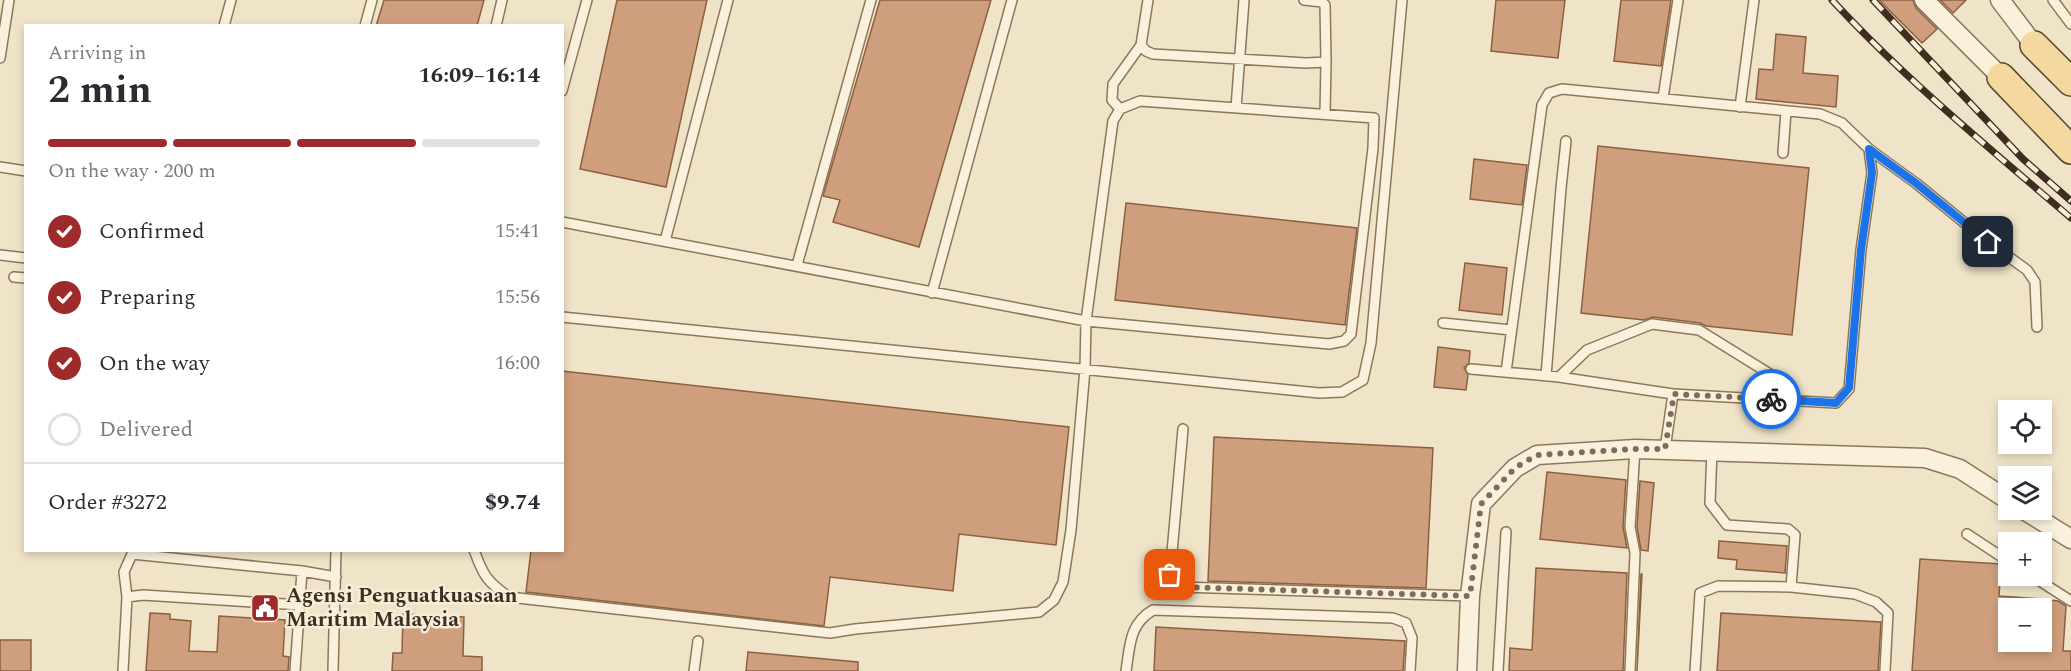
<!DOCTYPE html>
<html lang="en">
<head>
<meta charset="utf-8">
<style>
	body { margin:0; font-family:Spectral,serif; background:#f2f2f3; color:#2b2b33; height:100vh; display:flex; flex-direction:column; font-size:22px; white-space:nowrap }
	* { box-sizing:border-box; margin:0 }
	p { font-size:20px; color:#7c7c81 }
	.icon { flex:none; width:33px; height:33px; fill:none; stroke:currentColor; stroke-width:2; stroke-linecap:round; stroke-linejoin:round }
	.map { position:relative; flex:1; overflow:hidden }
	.sheet { position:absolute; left:24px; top:24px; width:540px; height:528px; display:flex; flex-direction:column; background:#fff; border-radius:0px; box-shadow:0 3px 9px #0003 }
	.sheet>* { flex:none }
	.fabs { position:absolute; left:1998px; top:400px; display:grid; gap:12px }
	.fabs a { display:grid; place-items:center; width:54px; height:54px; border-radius:0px; background:#fff; box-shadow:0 3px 9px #0003; font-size:30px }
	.pin { position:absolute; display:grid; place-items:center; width:51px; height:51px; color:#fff; margin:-26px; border-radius:12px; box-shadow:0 3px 9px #0006 }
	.courier { position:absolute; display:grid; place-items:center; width:60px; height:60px; margin:-30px; border:4px solid #1a73e8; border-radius:50%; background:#fff; color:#222; box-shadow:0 2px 8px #0007 }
	.headline em { font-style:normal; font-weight:700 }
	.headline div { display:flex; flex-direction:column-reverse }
	.headline { display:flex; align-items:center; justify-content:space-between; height:102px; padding:0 24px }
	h1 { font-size:39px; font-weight:700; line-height:45px }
	.bar { display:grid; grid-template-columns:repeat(4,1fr); gap:9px 6px; align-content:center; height:72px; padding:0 24px }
	.bar i { height:8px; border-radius:4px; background:#e1e1e2 }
	.bar .on { background:#9e2a2b }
	.bar p { grid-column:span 4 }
	.line { display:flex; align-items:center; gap:15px; padding:0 24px; border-top:2px solid #e1e1e2 }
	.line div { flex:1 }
	ol { padding:0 24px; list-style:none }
	li { display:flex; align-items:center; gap:18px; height:66px }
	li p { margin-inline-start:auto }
	li .icon { padding:6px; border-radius:50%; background:#9e2a2b; color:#fff; stroke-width:4 }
	li:last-child { color:#7c7c81 }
	li i { width:33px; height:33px; border:3px solid #e1e1e2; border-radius:50% }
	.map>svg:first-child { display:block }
	.building { fill:#cf9f7d; stroke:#8d5f41; stroke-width:1.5 }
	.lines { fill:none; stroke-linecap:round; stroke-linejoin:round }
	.service-casing { stroke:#8d765c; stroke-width:12 }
	.minor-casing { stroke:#8d765c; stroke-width:21 }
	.primary-casing { stroke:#5b4430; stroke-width:30 }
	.service { stroke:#faf1dc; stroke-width:9 }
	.minor { stroke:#faf1dc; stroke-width:18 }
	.primary { stroke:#f3d9a0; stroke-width:27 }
	.rail-casing { stroke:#3d2e20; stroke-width:7 }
	.rail { stroke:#f7eed8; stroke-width:4.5; stroke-dasharray:14; stroke-linecap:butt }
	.done { stroke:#7c6e5b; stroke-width:6; stroke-dasharray:0 10.8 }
	.route { stroke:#1a73e8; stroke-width:8 }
	.labels { text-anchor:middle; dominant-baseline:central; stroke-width:5; stroke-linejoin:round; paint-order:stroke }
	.poi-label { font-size:21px; font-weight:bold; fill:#3d2e20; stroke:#f7eed8; text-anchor:start }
</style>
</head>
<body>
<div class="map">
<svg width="2071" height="671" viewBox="0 0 2071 671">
	<rect width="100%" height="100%" fill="#f0e4c8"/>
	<path class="building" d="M 384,0 L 484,0 L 477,26 L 376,26 Z
		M 617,0 L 707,0 L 666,187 L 580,169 Z
		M 880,0 L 991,0 L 919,247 L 833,222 L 840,200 L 823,196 Z
		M 1496,0 L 1565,0 L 1558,58 L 1491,51 Z
		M 1621,0 L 1671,0 L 1661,66 L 1614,61 Z
		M 1879,0 L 1913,0 L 1916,8 L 1937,29 L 1922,43 Z
		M 1940,0 L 1966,0 L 1953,13 Z
		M 1776,34 L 1806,37 L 1803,73 L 1838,76 L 1836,107 L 1756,99 L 1759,69 L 1773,70 Z
		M 1598,146 L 1809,168 L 1792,335 L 1706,326 L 1700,323 L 1653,317 L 1644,320 L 1581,313 Z
		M 1474,159 L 1527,165 L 1522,205 L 1470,199 Z
		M 1126,203 L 1357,228 L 1345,325 L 1115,300 Z
		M 1465,263 L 1507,268 L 1502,315 L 1459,310 Z
		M 1438,347 L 1470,351 L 1469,363 L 1464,368 L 1468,375 L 1466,390 L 1434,387 Z
		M 562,371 L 1069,427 L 1056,545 L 959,534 L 953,591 L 830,577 L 824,626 L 526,592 L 531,550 L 562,550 Z
		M 1214,437 L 1433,448 L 1426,588 L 1208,581 Z
		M 1547,472 L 1626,480 L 1623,527 L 1627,548 L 1540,539 Z
		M 1640,481 L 1654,483 L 1648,551 L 1641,550 L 1637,527 Z
		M 1719,541 L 1787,546 L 1785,573 L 1736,569 L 1737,560 L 1718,558 Z
		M 1920,559 L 2001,564 L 1999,596 L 2041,599 L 2041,609 L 2008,609 L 2008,642 L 2042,642 L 2042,599 L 2058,601 L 2066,606 L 2063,651 L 2071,651 L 2071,671 L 1912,671 Z
		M 1536,568 L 1627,573 L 1623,671 L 1509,671 L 1510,648 L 1532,650 Z
		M 1641,574 L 1642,574 L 1637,671 Z
		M 150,613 L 170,614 L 170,619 L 191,621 L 189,651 L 217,652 L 219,616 L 285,620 L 283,656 L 289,657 L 288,671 L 146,671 Z
		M 1721,613 L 1881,622 L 1878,671 L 1717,671 Z
		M 403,614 L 464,617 L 463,656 L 482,657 L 482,671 L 392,671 L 393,653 L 402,653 Z
		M 1156,627 L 1405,641 L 1403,671 L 1154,671 Z
		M 0,640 L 31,640 L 31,671 L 0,671 Z
		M 748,652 L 858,662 L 858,671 L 746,671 Z"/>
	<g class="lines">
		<g class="service-casing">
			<path id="service" d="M 1148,0 L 1141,45 L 1146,51 L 1153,54 L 1306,63 L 1326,62 L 1325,5 L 1322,2 L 1304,0
				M 2053,0 L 2071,24
				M 224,26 L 231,0
				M 365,26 L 372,0
				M 496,26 L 502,0
				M 0,58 L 9,0
				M 562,91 L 587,0
				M 1663,98 L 1678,0
				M 1740,107 L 1754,0
				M 1236,108 L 1244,0
				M 1120,109 L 1112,100 L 1113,84 L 1141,45
				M 1325,114 L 1326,62
				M 1869,149 L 1917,184 L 1988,242 L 2027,270 L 2035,282 L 2037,327
				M 1783,153 L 1786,111
				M 0,167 L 26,171
				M 665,241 L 728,0
				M 0,255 L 26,258
				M 797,265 L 871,0
				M 14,277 L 26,278
				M 932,293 L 1012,0
				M 562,317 L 1319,393 L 1342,392 L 1363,380 L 1371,343 L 1402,0
				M 1443,323 L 1511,330
				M 1471,369 L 1559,377 L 1673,394
				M 1506,372 L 1542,105 L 1549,93 L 1562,89 L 1820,114 L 1842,123 L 1869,149 L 1872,173 L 1861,250 L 1849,389 L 1836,403 L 1673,394 L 1665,449
				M 1546,376 L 1561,188 L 1566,141
				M 1559,377 L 1587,350 L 1652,324 L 1699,330 L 1786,384 L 1792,400
				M 1183,429 L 1170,575 L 1180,587 L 1470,596
				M 1712,450 L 1710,503 L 1727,525 L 1788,529 L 1795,535 L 1791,587
				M 1967,534 L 2008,561
				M 474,550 C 483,575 487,582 509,597 L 830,633 L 855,629 L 1039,612 L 1054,600 L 1063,582 L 1071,530 L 1085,369 L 1086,321 L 1113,121 L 1120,109 L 1140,101 L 1374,118 L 1373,148 L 1351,334 L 1344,341 L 1329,344 L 1086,321 L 562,222
				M 2032,576 L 2071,601
				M 127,597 L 143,595 L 300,605
				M 123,671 L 127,597 L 124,572 L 132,554 L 302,571 L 336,577
				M 295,671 L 302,571
				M 333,671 L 336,550
				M 694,671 L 698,641
				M 1126,671 C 1130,646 1129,624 1153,610 L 1393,618 L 1406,623 L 1412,638 L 1410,671
				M 1498,671 L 1506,532
				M 1630,671 L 1635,553 L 1630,527 L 1635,449
				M 1695,671 L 1700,593 L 1718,586 L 1791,587 L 1855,594 L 1876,602 L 1888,613 L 1885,671"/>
		</g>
		<g class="minor-casing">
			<path id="minor" d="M 1924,0 L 2001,77
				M 2000,0 L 2034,45
				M 2024,510 L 2071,539
				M 1467,671 L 1470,596 L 1481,504 L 1515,468 L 1537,455 L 1635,449 L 1925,458 L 1960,469 L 2008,500"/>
		</g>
		<g class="primary-casing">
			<path id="primary" d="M 2034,45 L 2071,82
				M 2001,77 L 2071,150"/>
		</g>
		<use href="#service" class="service"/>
		<use href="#minor" class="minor"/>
		<use href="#primary" class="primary"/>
		<g class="rail-casing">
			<path id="rail" d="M 1832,0 C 1905,79 1989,148 2071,218
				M 1873,0 L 2023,159 L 2071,201"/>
		</g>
		<use href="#rail" class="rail"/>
	</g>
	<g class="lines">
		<path class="done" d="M 1170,575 L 1180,587 L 1470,596 L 1481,504 L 1515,468 L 1537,455 L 1635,449 L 1665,449 L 1674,394 L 1771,399"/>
		<path class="route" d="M 1771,399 L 1836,403 L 1849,388 L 1861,250 L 1872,173 L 1869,149 L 1917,184 L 1988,242"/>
	</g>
	<defs>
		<g id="civic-square" transform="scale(1.5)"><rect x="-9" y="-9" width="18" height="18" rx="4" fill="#9e2a2b" stroke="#f7eed8"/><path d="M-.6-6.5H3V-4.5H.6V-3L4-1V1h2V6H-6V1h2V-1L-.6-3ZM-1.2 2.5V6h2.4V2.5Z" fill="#fff"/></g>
	</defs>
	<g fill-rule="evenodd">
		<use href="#civic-square" x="265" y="608"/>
	</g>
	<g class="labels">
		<g class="poi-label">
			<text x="286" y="596">Agensi Penguatkuasaan<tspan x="286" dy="24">Maritim Malaysia</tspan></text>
		</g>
	</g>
</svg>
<div class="fabs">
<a><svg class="icon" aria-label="locate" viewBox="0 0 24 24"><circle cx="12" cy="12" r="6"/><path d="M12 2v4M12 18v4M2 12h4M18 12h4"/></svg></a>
<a><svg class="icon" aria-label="layers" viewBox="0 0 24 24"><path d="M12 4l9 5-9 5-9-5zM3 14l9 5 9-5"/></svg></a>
<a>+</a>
<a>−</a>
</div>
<div class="pin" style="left:1170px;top:575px;background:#ea580c"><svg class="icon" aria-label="bag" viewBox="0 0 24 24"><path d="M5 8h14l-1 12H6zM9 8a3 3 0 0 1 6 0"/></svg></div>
<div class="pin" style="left:1988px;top:242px;background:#1f2937"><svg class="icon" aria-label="home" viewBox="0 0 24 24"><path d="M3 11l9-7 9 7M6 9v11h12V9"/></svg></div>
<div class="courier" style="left:1771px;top:399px"><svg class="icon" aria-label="bike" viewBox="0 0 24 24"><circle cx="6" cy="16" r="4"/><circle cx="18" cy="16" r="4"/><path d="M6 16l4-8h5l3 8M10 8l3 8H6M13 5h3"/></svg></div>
<section class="sheet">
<div class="headline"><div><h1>2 min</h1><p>Arriving in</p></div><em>16:09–16:14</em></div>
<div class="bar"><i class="on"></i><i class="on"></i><i class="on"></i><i></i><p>On the way · 200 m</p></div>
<ol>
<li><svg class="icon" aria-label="check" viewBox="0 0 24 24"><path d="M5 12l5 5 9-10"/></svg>Confirmed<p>15:41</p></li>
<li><svg class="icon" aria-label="check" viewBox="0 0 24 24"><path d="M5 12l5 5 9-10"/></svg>Preparing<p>15:56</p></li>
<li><svg class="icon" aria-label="check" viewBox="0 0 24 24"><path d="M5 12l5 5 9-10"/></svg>On the way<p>16:00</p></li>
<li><i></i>Delivered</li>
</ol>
<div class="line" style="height:78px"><div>Order #3272</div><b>$9.74</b></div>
</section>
</div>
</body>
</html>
